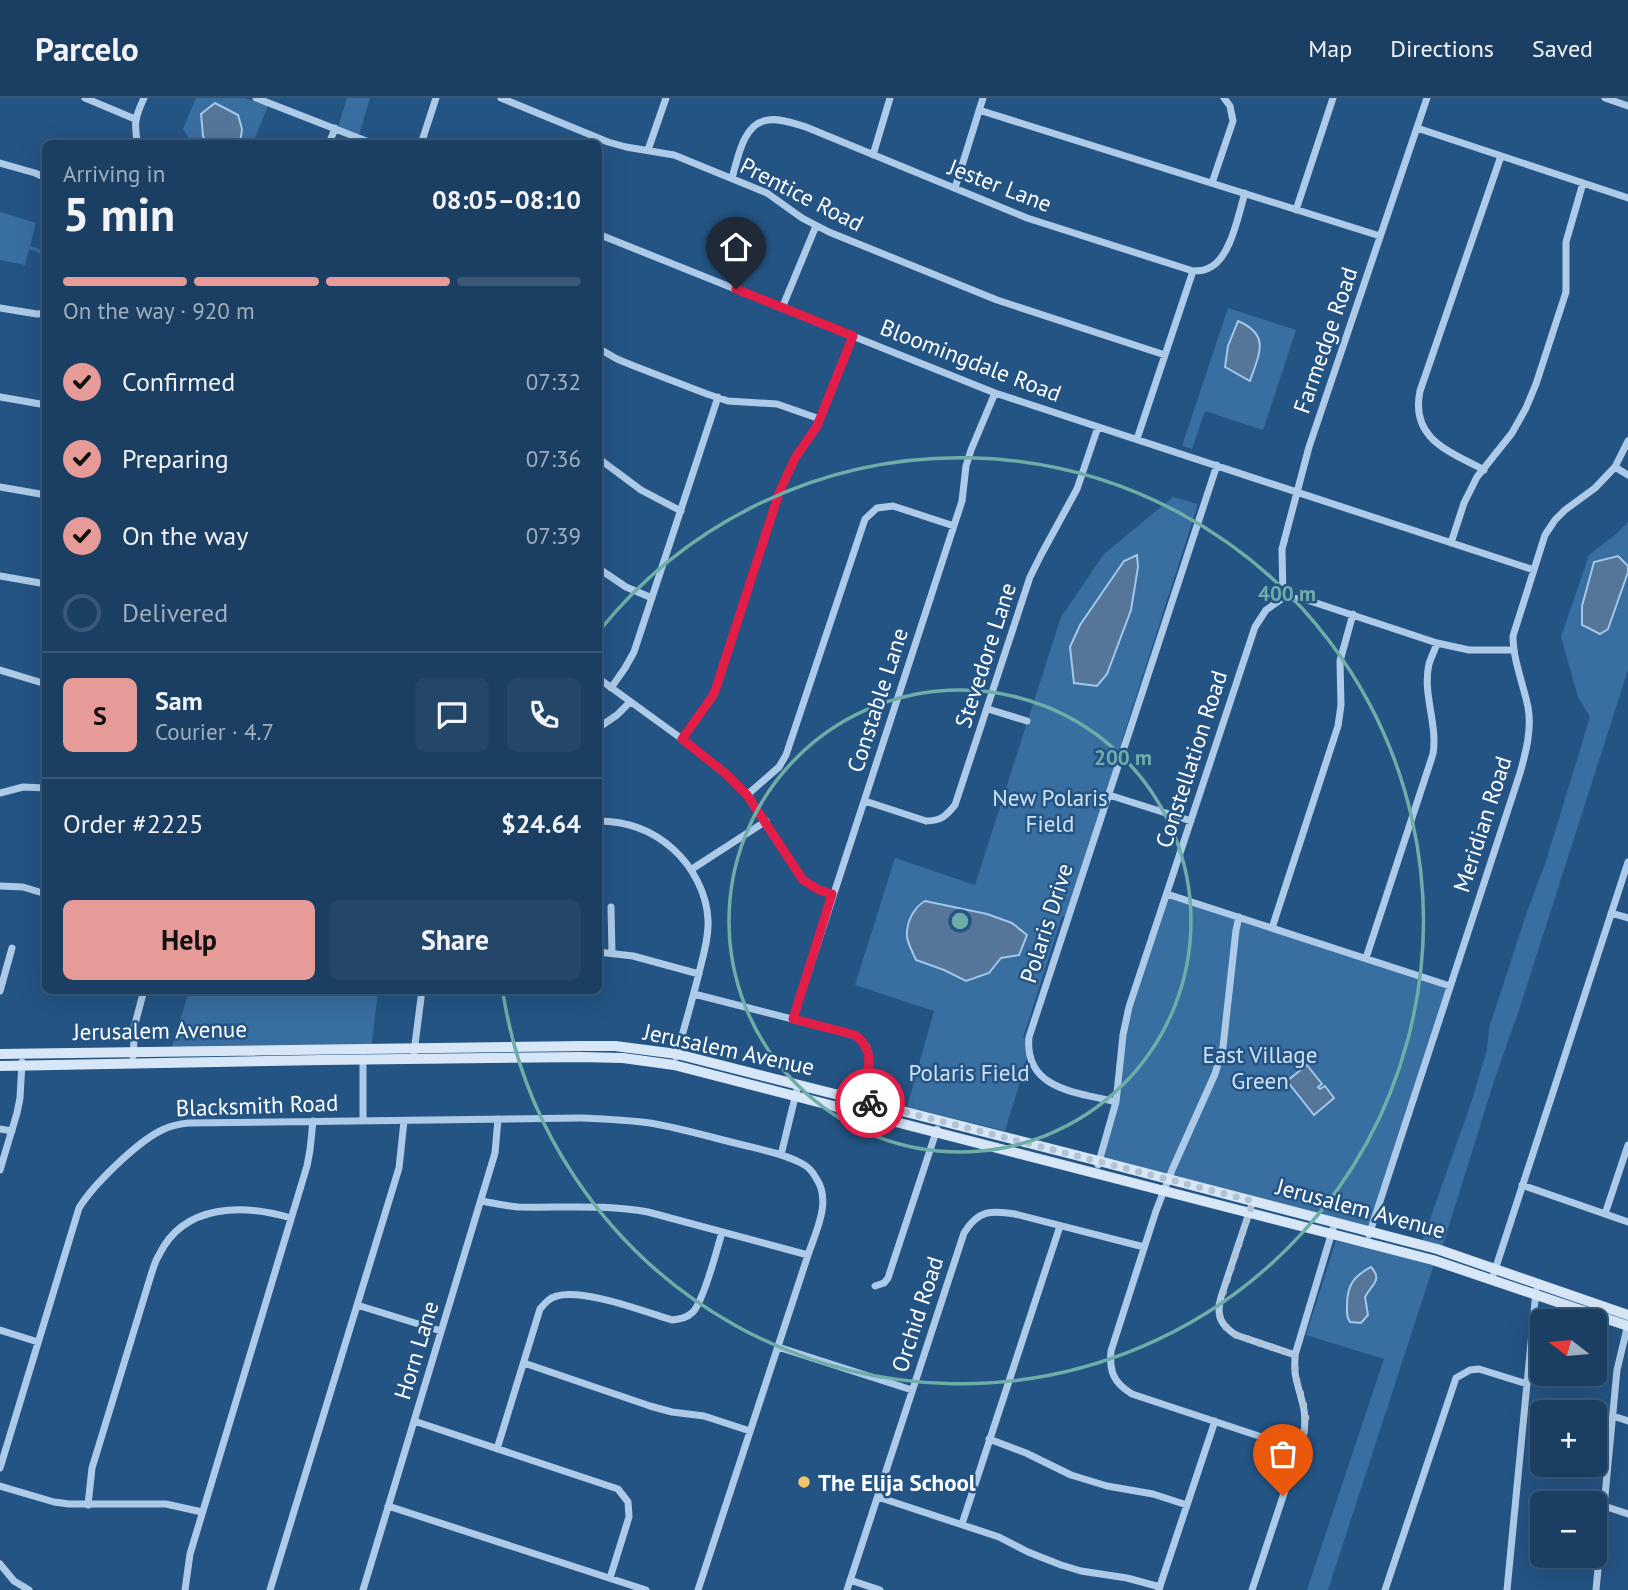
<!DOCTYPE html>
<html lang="en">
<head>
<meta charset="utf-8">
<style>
	body { margin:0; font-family:"PT Sans",sans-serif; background:#244669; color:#f1f3f6; height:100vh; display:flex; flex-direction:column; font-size:26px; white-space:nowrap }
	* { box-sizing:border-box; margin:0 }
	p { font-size:23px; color:#a0afbe }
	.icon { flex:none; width:38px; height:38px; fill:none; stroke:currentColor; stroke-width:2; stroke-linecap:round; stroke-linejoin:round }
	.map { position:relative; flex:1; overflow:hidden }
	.side { position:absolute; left:42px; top:42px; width:560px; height:854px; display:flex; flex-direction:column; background:#1b3f63; border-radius:10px; box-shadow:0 7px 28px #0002,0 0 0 2px #395878 }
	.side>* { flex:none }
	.needle { width:46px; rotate:286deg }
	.fabs { position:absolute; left:1530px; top:1211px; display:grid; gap:14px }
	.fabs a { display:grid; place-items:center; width:77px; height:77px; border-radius:10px; background:#1b3f63; box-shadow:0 7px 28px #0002,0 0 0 2px #395878; font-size:35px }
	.pin { position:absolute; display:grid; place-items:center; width:60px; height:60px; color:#fff; margin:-72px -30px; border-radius:50% 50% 50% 0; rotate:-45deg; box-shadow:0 0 7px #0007 }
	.pin .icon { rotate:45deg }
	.courier { position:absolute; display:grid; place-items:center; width:70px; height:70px; margin:-35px; border:5px solid #e11d48; border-radius:50%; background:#fff; color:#222; box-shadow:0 2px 9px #0007 }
	.head em { font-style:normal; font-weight:800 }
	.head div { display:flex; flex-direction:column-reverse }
	.head { display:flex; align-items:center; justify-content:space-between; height:119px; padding:0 21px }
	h1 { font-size:46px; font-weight:800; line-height:52px }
	.bar { display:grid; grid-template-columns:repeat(4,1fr); gap:10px 7px; align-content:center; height:84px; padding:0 21px }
	.bar i { height:9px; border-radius:5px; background:#395878 }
	.bar .active { background:#e69b98 }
	.bar p { grid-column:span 4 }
	.line { display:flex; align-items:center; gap:18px; padding:0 21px; border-top:2px solid #395878 }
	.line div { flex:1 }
	.round { display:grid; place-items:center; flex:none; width:74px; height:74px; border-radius:10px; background:#244669 }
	ol { padding:0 21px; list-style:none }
	li { display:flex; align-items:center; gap:21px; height:77px }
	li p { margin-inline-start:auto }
	li .icon { padding:7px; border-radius:50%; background:#e69b98; color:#111; stroke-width:4 }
	li:last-child { color:#a0afbe }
	li i { width:38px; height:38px; border:4px solid #395878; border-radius:50% }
	.action { display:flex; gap:14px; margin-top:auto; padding:14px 21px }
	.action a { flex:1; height:80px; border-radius:10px; background:#e69b98; color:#111; font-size:28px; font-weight:800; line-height:80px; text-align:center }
	.action a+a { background:#244669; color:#f1f3f6 }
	header { display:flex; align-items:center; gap:42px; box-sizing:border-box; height:98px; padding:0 35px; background:#1b3f63; border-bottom:2px solid #395878 }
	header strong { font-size:33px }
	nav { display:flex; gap:38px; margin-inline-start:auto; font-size:24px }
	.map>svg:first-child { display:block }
	.green { fill:#396ea1 }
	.water { fill:#557698; stroke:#a1c7e9; stroke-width:2 }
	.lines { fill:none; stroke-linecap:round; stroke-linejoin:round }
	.street { stroke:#adcbe8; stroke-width:7 }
	.secondary { stroke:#d7e7f7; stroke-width:10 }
	.done { stroke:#b2c3d4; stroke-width:7; stroke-dasharray:0 12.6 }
	.route { stroke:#e11d48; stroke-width:9 }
	.ring { fill:none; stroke:#6fada8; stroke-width:3.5 }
	.poi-dot { fill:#f2c571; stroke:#245484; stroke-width:2.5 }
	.labels { text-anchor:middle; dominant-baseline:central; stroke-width:5; stroke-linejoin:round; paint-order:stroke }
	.street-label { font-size:23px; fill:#fff; stroke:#245484 }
	.park-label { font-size:23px; fill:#d1e4f6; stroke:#245484 }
	.poi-label { font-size:23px; font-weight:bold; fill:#fff; stroke:#245484; text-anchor:start }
	.centre { fill:#6fada8; stroke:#245484; stroke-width:3.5 }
	.ring-label { font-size:21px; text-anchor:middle; font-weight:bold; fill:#6fada8; stroke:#245484; stroke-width:5; stroke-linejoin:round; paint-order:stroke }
</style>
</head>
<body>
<header>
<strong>Parcelo</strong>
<nav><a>Map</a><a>Directions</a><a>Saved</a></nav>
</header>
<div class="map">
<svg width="1628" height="1492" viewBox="0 0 1628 1492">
	<rect width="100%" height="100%" fill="#245484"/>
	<path class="green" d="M 196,0 L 245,0 L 268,8 L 253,45 L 192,45 L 183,31 Z
		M 347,0 L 370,0 L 358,40 L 337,32 Z
		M 0,114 L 36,125 L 30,148 L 45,153 L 45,157 L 29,151 L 25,167 L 0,162 Z
		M 1228,210 L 1296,232 L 1263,332 L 1205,313 L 1192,351 L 1182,348 Z
		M 1173,399 L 1198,406 L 1122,642 L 1124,644 L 1067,819 L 1062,818 L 1023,940 L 1029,942 L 1029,954 L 1005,1033 L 907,1009 L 934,913 L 855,887 L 895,760 L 975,787 L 1061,519 L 1104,456 Z
		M 1628,424 L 1628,572 L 1517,918 L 1495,980 L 1442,1150 L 1422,1144 L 1470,1008 L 1487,952 L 1489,930 L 1528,811 L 1546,763 L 1590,619 L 1578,599 L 1561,539 L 1589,457 L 1616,436 Z
		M 1169,795 L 1450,888 L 1369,1139 L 1099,1068 L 1122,984 L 1123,937 Z
		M 189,893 L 378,893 L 371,953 L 170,955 Z
		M 1336,1143 L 1434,1166 L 1328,1492 L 1307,1492 L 1384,1261 L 1306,1237 Z"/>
	<path class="water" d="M 215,5 L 238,17 L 242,31 L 240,45 L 206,45 L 203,38 L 201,16 Z
		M 1238,223 C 1271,237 1259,256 1250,283 L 1225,269 L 1228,248 Z
		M 1137,457 L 1138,469 L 1131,512 L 1107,576 L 1097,588 L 1074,585 L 1070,549 L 1080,527 L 1124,463 Z
		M 1618,458 L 1628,468 L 1628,474 L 1608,531 L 1600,536 L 1582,527 L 1582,508 L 1594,464 Z
		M 925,803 L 987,816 L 1012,825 L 1027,837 L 1019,857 L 1001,860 L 989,875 L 966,883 L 944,872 L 916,862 C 913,855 908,846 907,839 C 906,825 913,810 925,803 Z
		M 1307,967 L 1322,986 L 1318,989 L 1320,991 L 1325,988 L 1334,1000 L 1314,1017 L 1287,983 Z
		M 1371,1169 C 1383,1182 1372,1186 1365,1199 L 1368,1217 L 1361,1225 L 1350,1224 C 1346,1218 1347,1214 1347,1207 C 1347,1187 1354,1178 1371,1169 Z"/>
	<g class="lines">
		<path class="street" d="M 85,0 L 135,21
			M 256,0 L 374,46
			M 501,0 L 608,44 L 626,49 L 674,57 L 767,95 L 802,120 L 829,134 L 997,202 L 1165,257
			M 1605,0 L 1628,8
			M 979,12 L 1380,138
			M 1417,30 L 1628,100
			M 138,46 C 133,26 136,17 144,0
			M 329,46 L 335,30
			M 421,46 L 436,0
			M 648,52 L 666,0
			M 873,57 L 890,0
			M 0,65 L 35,75 L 46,80
			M 732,80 C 738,60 743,25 768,22 C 780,20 795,26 806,29 L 1027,120 L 1193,173 C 1198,173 1204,173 1209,170 C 1231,160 1238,117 1245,95
			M 1212,85 L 1233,23 L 1230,8 L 1224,0
			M 955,90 L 983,0
			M 1296,112 L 1333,0
			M 598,136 L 995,295 L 1534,472
			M 0,210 L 37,216 L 46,215
			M 782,210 L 816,128
			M 598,250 L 617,261 L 634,268 L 707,296 L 728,303 L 777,306 L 820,321
			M 0,299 L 46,307
			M 1137,341 L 1193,173
			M 598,360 L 641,392 L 681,413
			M 1615,369 L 1628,377
			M 1484,372 C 1449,353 1410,341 1420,293 L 1501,58
			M 0,389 L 46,397
			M 1451,445 L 1464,405 L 1477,379 L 1512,335 L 1526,310 L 1536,286 L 1566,194 L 1566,144 L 1583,85
			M 598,470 L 626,489 L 652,500
			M 0,478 L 46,486
			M 1283,500 L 1282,451 L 1309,349 L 1427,0
			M 0,572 L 46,586
			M 598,580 L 682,641 L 725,675 L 747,697 L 803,782 L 819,792 L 832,796
			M 611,590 L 625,570 L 634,554 L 718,299
			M 988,611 L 1027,623
			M 598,630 L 617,617 L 630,604
			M 682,641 L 712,599 L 716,590 L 779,395 L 795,360 L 817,328 L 853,238
			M 0,695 L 23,689 L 46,690
			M 747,697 L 779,669 L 786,657 L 865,421 L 877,410 L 893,408 L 954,428
			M 1109,697 L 1191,723
			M 865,703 L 926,723 C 941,723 946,718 955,707 L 1030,479 L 1041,457 L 1077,391 L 1098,329
			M 598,723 C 626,723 652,732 673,751 C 692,768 707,795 708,822 C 709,839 703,858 699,875 C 692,903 684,931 676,959
			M 692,771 L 766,723
			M 0,788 L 23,789 L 46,796
			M 1167,796 L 1450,888
			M 611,809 L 612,855
			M 1611,815 L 1628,820
			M 1239,819 L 1236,832 L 1223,949 L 1215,976 L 1172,1072 L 1156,1113 L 1111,1253 C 1109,1274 1114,1285 1132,1296 L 1298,1351
			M 1272,830 L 1338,628 L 1341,607 L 1340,563 L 1353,516
			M 598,854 L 633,858 L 699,876
			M 1366,860 L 1433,656 C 1438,626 1422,595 1429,566 C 1431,559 1435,552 1437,545
			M 0,893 L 12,850
			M 694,896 L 855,937 C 860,941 865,945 867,950 C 874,965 860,997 855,1013
			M 793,921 L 962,403 L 966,368 L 971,352 L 995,295
			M 414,954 L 422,892
			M 133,958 L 135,926 L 144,892
			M 363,960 L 363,1023
			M 1116,1004 C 1077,994 1024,992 1029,939 L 1217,367
			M 0,1031 L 12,1033
			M 781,1057 L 798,987
			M 1098,1067 L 1116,1004 L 1123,937 L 1129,909 L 1255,529 L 1266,512 L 1283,500 L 1304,501 L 1437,545 L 1469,552 L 1513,552
			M 0,1072 L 17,1015 L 20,1000 L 22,964
			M 1522,1087 L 1628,1124
			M 481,1103 C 493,1105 506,1108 518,1109 C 562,1110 605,1106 648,1114 L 808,1157
			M 1253,1103 L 1221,1199 C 1216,1217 1220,1227 1236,1237 L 1295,1257
			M 1605,1116 L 1628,1047
			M 1369,1137 L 1520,675 C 1526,654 1532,631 1528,609 C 1523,585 1513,562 1513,538 L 1545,437 L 1555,422 L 1565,412 L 1595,390 L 1615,369 L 1628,343
			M 1494,1175 L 1628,764
			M 875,1188 L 884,1185 L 888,1180 L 937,1031
			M 357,1207 L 441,1233
			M 0,1232 L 38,1244
			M 778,1249 L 912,1292
			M 524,1265 L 650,1308 L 672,1314 L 704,1318 L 750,1333
			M 1613,1318 L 1628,1323
			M 414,1323 L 618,1391 L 628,1404 L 629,1419 L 610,1480
			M 989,1341 L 1026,1355 L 1071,1377 L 1107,1388 L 1153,1396 L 1187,1407
			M 497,1351 L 540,1211 C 545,1205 549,1200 557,1198 C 583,1190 646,1214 672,1222 C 680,1221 687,1220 693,1214 C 704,1202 717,1152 722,1134
			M 0,1370 L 79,1110 C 93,1087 137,1044 162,1032 C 170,1028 179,1026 188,1025 L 580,1020 C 603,1021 627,1022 650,1025 C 680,1030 710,1039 739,1046 C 759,1051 782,1055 801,1065 C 807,1068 813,1074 816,1080 C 832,1103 816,1133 808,1157 L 698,1492
			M 0,1388 L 54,1404 L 69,1406 L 166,1406 L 202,1414
			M 878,1399 L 999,1439 L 1028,1454 L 1061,1467 L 1081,1473 L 1127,1480 L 1160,1489
			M 88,1407 L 92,1370 L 151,1177 C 153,1171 155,1163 159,1157 C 184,1105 244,1106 291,1120
			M 388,1408 L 646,1492
			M 1604,1408 L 1628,1416
			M 962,1426 L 1060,1128
			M 0,1466 L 14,1483 L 29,1492
			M 850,1482 L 880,1492
			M 1159,1491 L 1215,1323
			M 185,1492 L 190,1456 L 307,1068 L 310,1052 L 313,1023
			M 270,1492 L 399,1070 L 404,1023
			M 363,1492 L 495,1055 L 498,1021
			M 847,1492 L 964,1135 C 978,1112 991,1112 1015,1116 L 1144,1149
			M 1252,1492 L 1304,1335 C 1307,1310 1301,1303 1296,1280 C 1294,1272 1295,1265 1295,1257 L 1335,1124
			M 1385,1492 L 1456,1280 L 1470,1272 L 1479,1271 L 1527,1286
			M 1507,1492 L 1536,1193
			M 1596,1492 L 1617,1272 L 1628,1226"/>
		<path class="secondary" d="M 0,956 L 584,948 L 615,948 L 677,956 L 1099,1063 L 1437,1151 L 1628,1217
			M 0,968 L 322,962 L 581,959 L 623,960 L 674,967 L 1433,1162 L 1628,1228"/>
	</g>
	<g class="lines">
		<path class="done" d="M 870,1005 L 1253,1103 L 1218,1210 C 1220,1223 1225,1230 1236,1237 L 1295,1257 L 1295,1277 L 1303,1303 L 1306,1321 L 1304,1335 L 1283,1398"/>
		<path class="route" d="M 736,191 L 853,238 L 817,328 L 795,360 L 779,395 L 716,590 L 712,599 L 682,641 L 725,675 L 747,697 L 803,782 L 819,792 L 832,796 L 793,921 L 855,937 C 879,955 866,978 859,1002 L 870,1005"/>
	</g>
	<g class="ring">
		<circle cx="960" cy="823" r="231"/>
		<path d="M600 532A463 463 0 1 1 503 895"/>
	</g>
	<circle class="poi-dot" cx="804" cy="1384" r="7"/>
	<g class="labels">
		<g class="street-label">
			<text transform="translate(1000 87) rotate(21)">Jester Lane</text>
			<text transform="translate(802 96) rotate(27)">Prentice Road</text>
			<text transform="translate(1325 242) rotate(-71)">Farmedge Road</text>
			<text transform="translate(971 262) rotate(21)">Bloomingdale Road</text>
			<text transform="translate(985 557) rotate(-72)">Stevedore Lane</text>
			<text transform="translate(877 602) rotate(-72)">Constable Lane</text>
			<text transform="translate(1191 661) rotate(-72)">Constellation Road</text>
			<text transform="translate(1482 726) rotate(-72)">Meridian Road</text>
			<text transform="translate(1046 825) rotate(-72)">Polaris Drive</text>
			<text transform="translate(160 932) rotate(-1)">Jerusalem Avenue</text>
			<text transform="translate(729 951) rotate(12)">Jerusalem Avenue</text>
			<text transform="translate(257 1007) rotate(-2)">Blacksmith Road</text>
			<text transform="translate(1361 1110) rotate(15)">Jerusalem Avenue</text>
			<text transform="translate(917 1216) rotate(-72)">Orchid Road</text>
			<text transform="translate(416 1252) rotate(-73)">Horn Lane</text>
		</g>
		<g class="park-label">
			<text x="1050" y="699">New Polaris<tspan x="1050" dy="26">Field</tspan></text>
			<text x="1260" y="956">East Village<tspan x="1260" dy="26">Green</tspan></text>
			<text x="969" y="974">Polaris Field</text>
		</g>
		<g class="poi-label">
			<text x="818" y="1384">The Elija School</text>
		</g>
	</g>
	<circle cx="960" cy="823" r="10" class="centre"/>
	<g class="ring-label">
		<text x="1287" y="503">400 m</text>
		<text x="1123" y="667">200 m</text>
	</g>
</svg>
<div class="fabs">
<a><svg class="needle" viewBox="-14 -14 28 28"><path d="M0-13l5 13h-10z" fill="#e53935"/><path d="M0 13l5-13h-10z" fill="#a0afbe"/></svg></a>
<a>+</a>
<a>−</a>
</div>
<div class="pin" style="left:1283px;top:1398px;background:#ea580c"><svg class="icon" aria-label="bag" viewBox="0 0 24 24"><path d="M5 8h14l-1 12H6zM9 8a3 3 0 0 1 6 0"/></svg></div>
<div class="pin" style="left:736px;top:191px;background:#1f2937"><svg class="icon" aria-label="home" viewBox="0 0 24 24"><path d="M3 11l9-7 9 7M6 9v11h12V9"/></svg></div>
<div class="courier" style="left:870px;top:1005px"><svg class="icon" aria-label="bike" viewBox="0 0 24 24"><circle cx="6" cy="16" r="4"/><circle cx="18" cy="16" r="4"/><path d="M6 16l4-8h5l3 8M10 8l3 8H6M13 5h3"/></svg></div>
<section class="side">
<div class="head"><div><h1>5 min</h1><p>Arriving in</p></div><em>08:05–08:10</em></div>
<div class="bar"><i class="active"></i><i class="active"></i><i class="active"></i><i></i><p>On the way · 920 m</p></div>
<ol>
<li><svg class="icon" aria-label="check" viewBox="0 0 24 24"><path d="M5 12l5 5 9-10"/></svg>Confirmed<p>07:32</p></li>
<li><svg class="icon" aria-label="check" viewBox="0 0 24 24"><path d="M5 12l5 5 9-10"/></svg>Preparing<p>07:36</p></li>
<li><svg class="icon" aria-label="check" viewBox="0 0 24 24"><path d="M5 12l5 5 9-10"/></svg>On the way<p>07:39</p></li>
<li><i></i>Delivered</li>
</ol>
<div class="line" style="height:126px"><b class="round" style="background:#e69b98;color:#111">S</b><div><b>Sam</b><p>Courier · 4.7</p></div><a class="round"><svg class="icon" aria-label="chat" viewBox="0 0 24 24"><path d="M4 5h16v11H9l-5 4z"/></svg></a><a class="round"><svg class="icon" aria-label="phone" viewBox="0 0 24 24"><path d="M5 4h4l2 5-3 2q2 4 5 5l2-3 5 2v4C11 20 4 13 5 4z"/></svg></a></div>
<div class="line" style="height:91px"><div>Order #2225</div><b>$24.64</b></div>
<div class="action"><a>Help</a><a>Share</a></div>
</section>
</div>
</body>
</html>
